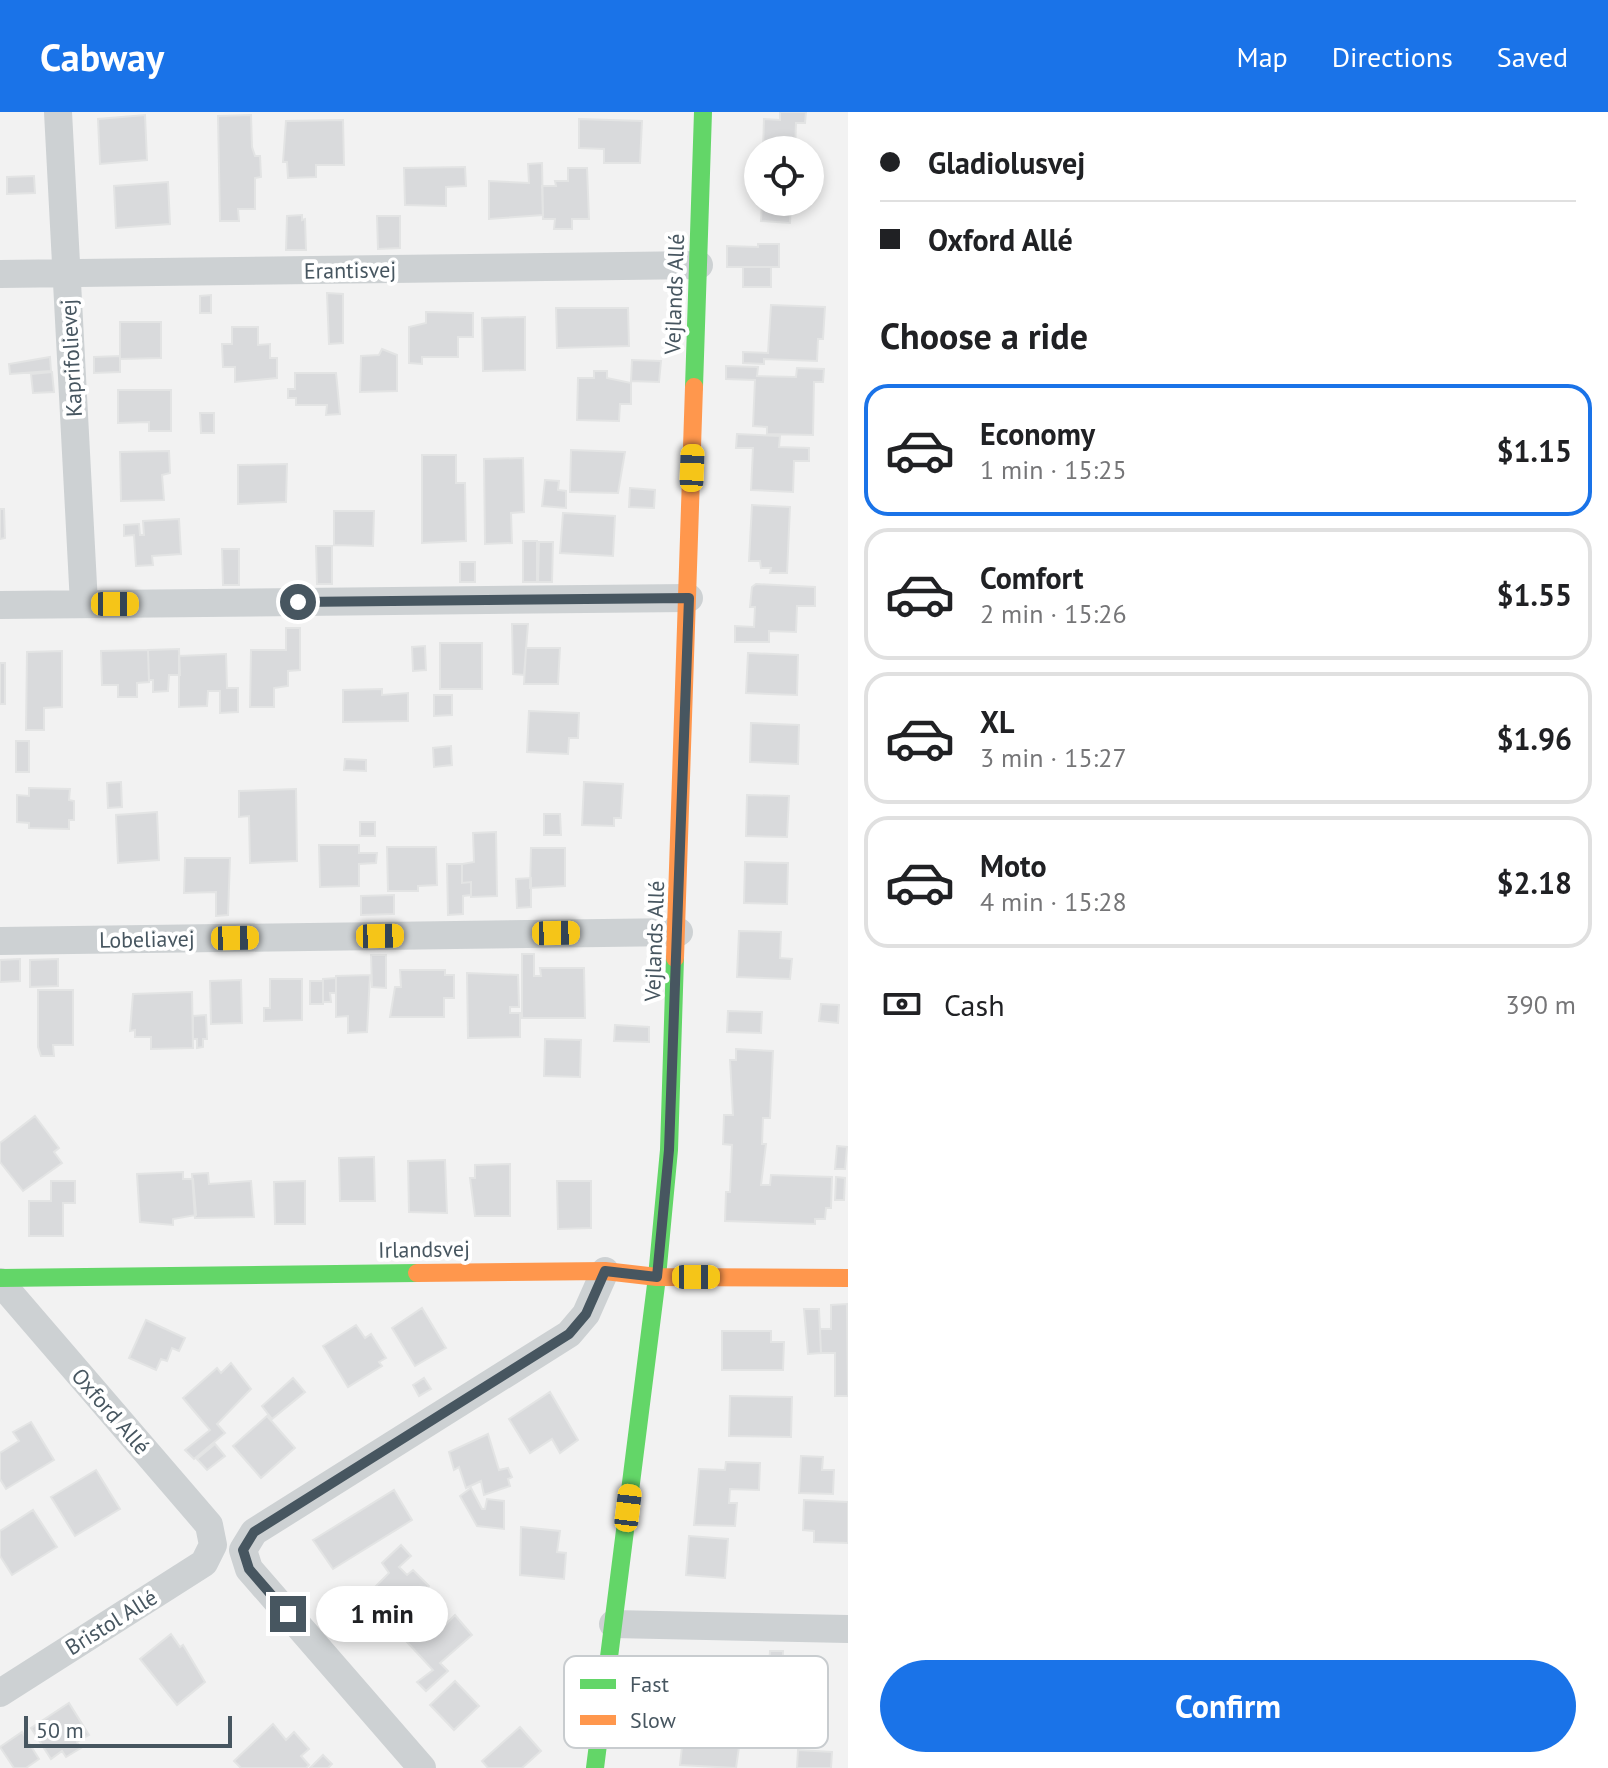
<!DOCTYPE html>
<html lang="en">
<head>
<meta charset="utf-8">
<style>
	body { margin:0; font-family:"PT Sans",sans-serif; background:#f6f6f6; color:#202124; height:100vh; display:flex; flex-direction:column; font-size:30px; white-space:nowrap }
	* { box-sizing:border-box; margin:0 }
	p { font-size:26px; color:#757577 }
	.icon { flex:none; width:44px; height:44px; fill:none; stroke:currentColor; stroke-width:2; stroke-linecap:round; stroke-linejoin:round }
	.map { position:relative; flex:1; overflow:hidden }
	.side { display:flex; flex-direction:column; background:#fff; width:760px }
	.side>* { flex:none }
	.hud { display:grid; align-content:center; height:176px; padding:0 32px; background:#fff }
	.tools { position:absolute; left:744px; top:24px; display:grid; gap:16px }
	.tools a { display:grid; place-items:center; width:80px; height:80px; border-radius:50%; background:#fff; box-shadow:0 4px 12px #0003; font-size:40px }
	.scale { position:absolute; left:24px; bottom:20px; width:208px; box-sizing:border-box; padding-left:8px; border:4px solid #475660; border-top:0; font-size:22px; line-height:28px; white-space:nowrap; color:#475660; -webkit-text-stroke:6px #fff; paint-order:stroke }
	.end { position:absolute; width:36px; height:36px; margin:-18px; border:10px solid #475660; background:#fff; box-shadow:0 0 0 4px #fff }
	.from { border-radius:50% }
	.bubble { position:absolute; height:56px; border-radius:28px; background:#fff; box-shadow:0 4px 12px #0003; font-size:26px; font-weight:600; line-height:56px; text-align:center }
	.car { position:absolute; width:24px; height:48px; margin:-24px -12px; border-radius:10px; box-shadow:0 0 6px 2px #0007; background:linear-gradient(#f5c518 24%,#345 0 40%,#f5c518 0 76%,#345 0 86%,#f5c518 0) }
	.hud b { display:flex; align-items:center; gap:28px; height:76px; font-size:30px }
	.hud b+b { border-top:2px solid #e0e0e0 }
	.hud i { width:20px; height:20px; background:#202124 }
	ul { padding:0; list-style:none }
	li { display:flex; align-items:center; gap:24px; height:132px; margin:0 16px 12px; padding:0 16px; border:4px solid #e0e0e0; border-radius:24px }
	li div { flex:1 }
	li b { display:block; font-size:30px }
	li em { font-style:normal; font-weight:600 }
	li.on { border-color:#1a73e8 }
	li>.icon { width:72px; height:72px; stroke-width:1.5 }
	h2 { padding:0 32px; font-size:36px; line-height:96px }
	.pay { display:flex; align-items:center; gap:20px; height:88px; padding:0 32px; font-size:30px }
	.pay p { margin-inline-start:auto }
	.primary-button { display:flex; gap:16px; margin-top:auto; padding:16px 32px }
	.primary-button a { flex:1; height:92px; border-radius:48px; background:#1a73e8; color:#fff; font-size:32px; font-weight:600; line-height:92px; text-align:center }
	header { display:flex; align-items:center; gap:48px; box-sizing:border-box; height:112px; padding:0 40px; background:#1a73e8; color:#fff }
	header strong { font-size:38px }
	nav { display:flex; gap:44px; margin-inline-start:auto; font-size:28px }
	main { display:flex; flex:1; min-height:0 }
	.map>svg:first-child { display:block }
	.building { fill:#d9dadc; stroke:#e3e4e4; stroke-width:2 }
	.lines { fill:none; stroke-linecap:round; stroke-linejoin:round }
	.street { stroke:#cdd1d3; stroke-width:28 }
	.fast { stroke:#63d668; stroke-width:18 }
	.slow { stroke:#ff974d; stroke-width:18 }
	.route { stroke:#475660; stroke-width:10 }
	.labels { text-anchor:middle; dominant-baseline:central; stroke-width:8; stroke-linejoin:round; paint-order:stroke }
	.street-label { font-size:22px; fill:#475660; stroke:#fff }
	.key { fill:#fff; stroke:#c8cccf; stroke-width:2 }
	.key-label { font-size:22px; fill:#475660 }
</style>
</head>
<body>
<header>
<strong>Cabway</strong>
<nav><a>Map</a><a>Directions</a><a>Saved</a></nav>
</header>
<main>
<div class="map">
<svg width="848" height="1656" viewBox="0 0 848 1656">
	<rect width="100%" height="100%" fill="#f2f2f2"/>
	<path class="building" d="M780 0H806L805 11H796L795 38H763L764 7 780 8Z
		M145 3 147 48 100 52 98 7Z
		M251 3 252 35 255 44H260L261 65 255 66V97H238L239 109H220L218 4Z
		M579 7 642 9 640 51H604V37L579 36Z
		M343 8 344 53H316V65L288 66 287 50H283L286 9Z
		M542 51 543 103 489 107V69L529 71 528 52Z
		M465 55 466 74 446 75V94L405 93 404 56Z
		M568 56H587L589 107H572V117H554L555 107H543L542 74H556L555 69H568Z
		M34 64 35 81 7 82V65Z
		M168 70 170 112 116 116 114 74Z
		M762 90H791L790 111 761 109Z
		M302 103V108L305 107 306 138H286L287 104Z
		M377 104H400V136L378 137Z
		M758 132H779V155H727V134L758 135Z
		M743 155H771V175H743Z
		M327 181 343 182V231L329 232Z
		M211 183V201H200V184Z
		M771 193 825 195 823 227H818L817 249 764 247V252L743 251V240L768 241Z
		M556 196H628L629 234 557 236Z
		M426 200 473 201V225H458V245H422V252L409 251V215L426 211Z
		M525 205V258L483 259 482 206Z
		M120 210H161V246L120 247Z
		M232 215H258V233L270 232V246H277V266L235 270V255H223L222 232H232Z
		M382 237 397 243V279L360 280 361 244 379 243Z
		M120 244V260L94 261V245Z
		M50 245 51 259 10 262 9 252Z
		M632 248 661 249 659 270 631 269Z
		M726 254 758 255 757 264 796 265 797 256 824 257 823 270H814L813 323 767 322V315L753 314 755 268 726 267Z
		M594 259H607V266L631 271V292H620L619 309 577 308 578 266H594Z
		M52 260 54 280 33 281 31 262Z
		M295 261H336L340 302 326 303 327 293H296V286H288V277H295Z
		M118 278H171V319H149V310L118 311Z
		M200 301H214V321H201Z
		M737 322 780 324 779 335 809 336V349H794L793 380 751 378 753 336H736Z
		M571 338 625 340 618 381 570 380Z
		M169 339 170 361 162 363 164 388 121 389 120 340Z
		M422 343H456V371H465L466 429 422 431Z
		M523 346 524 400 511 401 512 431 485 432 484 347Z
		M287 352 286 390 238 392V353Z
		M545 368 559 369 558 378 566 379V396L542 394Z
		M630 376 655 378 654 396 629 395Z
		M752 393 790 395 787 461H770L771 456H761L760 449H749Z
		M0 397H4L5 426 0 427Z
		M334 399H374L373 434 334 433Z
		M563 401 615 404 613 444 560 441Z
		M179 407 181 442 152 444 153 453 136 454 134 423 124 424V413L139 412 140 423H144L143 409Z
		M523 429H537V470H523Z
		M539 430H553L552 470H538Z
		M316 434H332V472H317Z
		M222 437H239V473H223Z
		M460 450H475V470H460Z
		M756 472 815 475V494H797L796 520 769 519V530H735V514L754 515 755 495H750L752 475Z
		M512 512H528L524 563 513 562Z
		M286 516H300V558L288 559V574L274 576V595H250L251 538H286Z
		M440 531H482V577H440Z
		M425 534 426 558 413 559 412 535Z
		M526 536H560L558 572H524Z
		M179 537 180 563H169L168 579 153 580V568H149L148 538Z
		M148 538 149 570 137 571V585H118V573H102L101 539Z
		M62 539V595L44 596V618H26L27 540Z
		M748 541 798 543 797 583 746 581Z
		M226 542 227 576H238V600L220 601V579H208L207 594 179 595V544Z
		M0 551H5V592H0Z
		M382 577V583L408 581V609L343 610V578Z
		M434 583H452V603L434 604Z
		M529 599 579 601 578 626H569L568 642 527 640Z
		M751 611 799 613 798 652 750 650Z
		M16 629H29V660H16Z
		M451 634 452 653 434 655 433 636Z
		M345 647 366 648V659L344 658Z
		M121 670 122 695 108 696 107 671Z
		M584 670 623 672 621 706H614V714L582 713Z
		M29 676 70 677 69 688 74 689V708H69V717L29 716V711L17 710V683L29 684Z
		M296 677 297 749 250 751 249 704 239 705V679Z
		M747 683 789 684 787 725 746 724Z
		M157 700 159 748 118 751 116 703Z
		M544 702H560L561 723H544Z
		M360 710H375V724H360Z
		M496 720 497 784 471 785V770L462 771V752L474 750 473 721Z
		M319 733H359V741H377L376 751 359 752V774L320 775Z
		M387 735H436L437 773 418 774V779H388Z
		M531 736H565V774L530 776Z
		M185 746H230L228 803 216 804V780L184 781Z
		M745 750 788 751 787 792 744 791Z
		M447 752H462V771L471 770V783L463 784V802L448 803Z
		M531 766V795L517 796 516 767Z
		M394 783V802L361 803V784Z
		M739 819 781 820 780 846 792 847 790 867 737 865Z
		M522 842H534V864H541L540 856H584L585 906H522Z
		M371 843H386V876L372 875Z
		M20 847V869L0 870V848Z
		M58 847V874L30 875V848Z
		M400 858H445V863H454V886H444V905H390L395 875H401Z
		M467 861 518 863 519 895H510V901H520V925L468 926Z
		M370 863 367 920 348 921V904L336 905V864Z
		M336 866V881H330L331 890H323V867Z
		M270 867H302V908L264 909V896H270Z
		M241 868 242 911 211 912 210 869Z
		M310 869H323V892H310Z
		M38 878H73V933H53L54 944H41L38 935Z
		M192 880 193 936 151 937V925H135V918L130 919 133 882Z
		M821 892 839 893 838 911 819 909Z
		M728 899 762 900 761 921 727 920Z
		M206 903 207 927H203V935L197 936V927H193V904Z
		M615 913 649 915V930L614 929Z
		M545 927 581 928 580 965 544 964Z
		M736 937 773 939 770 1006H763L762 1032H766L761 1073H770L771 1063 832 1065 831 1096H826L825 1107H815V1112L725 1109 726 1080H730L732 1033 723 1032 724 1003H733L730 948H736Z
		M35 1004 59 1036 54 1040 62 1051 23 1079 0 1050V1031Z
		M837 1034 847 1035 845 1057H835Z
		M374 1045 375 1089H340L339 1046Z
		M445 1048 447 1101 409 1100 408 1049Z
		M510 1052V1104H475L470 1066H475V1053Z
		M183 1060V1067H193L196 1103 173 1107V1113L140 1110 137 1062Z
		M208 1061 209 1072 251 1069 254 1105 195 1106 192 1062Z
		M836 1065 845 1066 844 1088H835Z
		M51 1069H75V1091H63V1124H29V1089H51Z
		M305 1069V1112H275L274 1070Z
		M557 1069H591V1116L558 1117Z
		M847 1192 848 1284H835V1241H821L820 1217H831V1193Z
		M422 1196 446 1236 415 1254 392 1216Z
		M804 1197H819L821 1241 808 1242Z
		M146 1208 185 1226 179 1239 172 1236 167 1249 161 1247 156 1258 129 1246Z
		M356 1213 365 1226 371 1222 386 1246 379 1250 382 1254 348 1275 323 1234Z
		M722 1219H771V1230H784L783 1258H722Z
		M231 1251 251 1277 217 1312 225 1321 194 1347 185 1338 210 1318 183 1286 217 1256 221 1261Z
		M293 1266 305 1280 272 1307 262 1294Z
		M424 1266 431 1277 419 1284 413 1273Z
		M550 1280 578 1328 560 1341 552 1327 530 1341 509 1307Z
		M730 1284 792 1285 791 1325 729 1324Z
		M267 1304 295 1336 261 1366 233 1334Z
		M31 1310 54 1348 6 1377 0 1367V1341L19 1329 13 1320Z
		M488 1322 499 1358 508 1356 512 1365 508 1367 510 1374 484 1383 481 1369 466 1376 459 1355 454 1358 449 1340Z
		M215 1332 225 1344 207 1358 197 1347Z
		M801 1344 823 1345 822 1358H834L833 1382 799 1381Z
		M726 1350 760 1351 759 1378 730 1377 729 1391H737L735 1414 694 1413 699 1357 725 1358Z
		M96 1358 120 1397 75 1424 51 1385Z
		M471 1376 482 1397H485L487 1387 504 1389V1417L477 1414 460 1384Z
		M394 1378 412 1408 333 1457 313 1428Z
		M804 1388 848 1390V1431L814 1430V1419L803 1418Z
		M33 1398 57 1435 12 1463 0 1444V1419Z
		M521 1415 560 1419 557 1440 566 1441 564 1467 520 1463Z
		M689 1424 728 1427 725 1466 686 1463Z
		M401 1433 411 1444 399 1455 407 1463 413 1458 429 1474 390 1508 366 1484 389 1461 382 1451Z
		M437 1502 446 1512 455 1503 472 1523 440 1551 448 1559 426 1579 417 1570 433 1558 407 1530Z
		M171 1522 180 1535 183 1533 205 1570 177 1593 140 1547Z
		M770 1539H783L782 1572H768Z
		M455 1569 479 1594 454 1618 430 1593Z
		M69 1591 89 1623 77 1630 81 1636 66 1645 62 1639 51 1647 31 1616Z
		M273 1612 286 1628 294 1620 309 1637 301 1644 309 1653 306 1656H241L234 1649Z
		M520 1615 541 1639 522 1656H488L482 1649Z
		M684 1616 741 1621 736 1656 680 1653Z
		M22 1620 39 1647 26 1656H14L0 1635Z
		M798 1638 832 1640 831 1656H797Z
		M323 1643 332 1652 328 1656H310Z"/>
	<g class="lines">
		<path class="street" d="M58 0 84 492
			M0 162 699 153
			M0 493 689 486
			M0 829 679 820
			M0 1170 209 1413 213 1433 204 1451 0 1581
			M613 1512 848 1517
			M422 1656 249 1457 243 1438 254 1420 569 1222 586 1202 605 1159"/>
		<path class="fast" d="M694 275 703 0
			M0 1166 417 1161
			M595 1656 657 1165 669 1038 675 846"/>
		<path class="slow" d="M675 846 694 275
			M417 1161 605 1159 657 1165 848 1166"/>
	</g>
	<g class="lines">
		<path class="route" d="M288 1502 249 1457 243 1438 254 1420 569 1222 586 1202 605 1159 657 1165 669 1038 689 486 298 490"/>
	</g>
	<g class="labels">
		<g class="street-label">
			<text transform="translate(350 158) rotate(-1)">Erantisvej</text>
			<text transform="translate(674 182) rotate(-88)">Vejlands Allé</text>
			<text transform="translate(71 246) rotate(-93)">Kaprifolievej</text>
			<text transform="translate(147 827) rotate(-1)">Lobeliavej</text>
			<text transform="translate(654 829) rotate(-88)">Vejlands Allé</text>
			<text transform="translate(424 1137) rotate(-1)">Irlandsvej</text>
			<text transform="translate(111 1299) rotate(49)">Oxford Allé</text>
			<text transform="translate(111 1510) rotate(-32)">Bristol Allé</text>
		</g>
	</g>
	<rect x="564" y="1544" width="264" height="92" rx="12" class="key"/>
	<rect x="580" y="1567" width="36" height="10" fill="#63d668"/>
	<rect x="580" y="1603" width="36" height="10" fill="#ff974d"/>
	<g class="key-label">
		<text x="630" y="1580">Fast</text>
		<text x="630" y="1616">Slow</text>
	</g>
</svg>
<div class="tools">
<a><svg class="icon" aria-label="locate" viewBox="0 0 24 24"><circle cx="12" cy="12" r="6"/><path d="M12 2v4M12 18v4M2 12h4M18 12h4"/></svg></a>
</div>
<div class="scale">50 m</div>
<i class="end from" style="left:298px;top:490px"></i>
<i class="end" style="left:288px;top:1502px"></i>
<div class="bubble" style="left:316px;top:1474px;width:132px">1 min</div>
<i class="car" style="left:692px;top:356px;rotate:2deg"></i>
<i class="car" style="left:115px;top:492px;rotate:90deg"></i>
<i class="car" style="left:556px;top:821px;rotate:89deg"></i>
<i class="car" style="left:380px;top:824px;rotate:89deg"></i>
<i class="car" style="left:235px;top:826px;rotate:89deg"></i>
<i class="car" style="left:696px;top:1165px;rotate:90deg"></i>
<i class="car" style="left:628px;top:1396px;rotate:7deg"></i>
</div>
<section class="side">
<div class="hud">
<b><i class="from"></i>Gladiolusvej</b>
<b><i></i>Oxford Allé</b>
</div>
<h2>Choose a ride</h2>
<ul>
<li class="on"><svg class="icon" aria-label="car" viewBox="0 0 24 24"><path d="M5 17H2v-5l4-1 3-4h7l3 4 3 1v5h-3M9 17h6M6 11h13"/><circle cx="7" cy="17" r="2"/><circle cx="17" cy="17" r="2"/></svg><div><b>Economy</b><p>1 min · 15:25</p></div><em>$1.15</em></li>
<li><svg class="icon" aria-label="car" viewBox="0 0 24 24"><path d="M5 17H2v-5l4-1 3-4h7l3 4 3 1v5h-3M9 17h6M6 11h13"/><circle cx="7" cy="17" r="2"/><circle cx="17" cy="17" r="2"/></svg><div><b>Comfort</b><p>2 min · 15:26</p></div><em>$1.55</em></li>
<li><svg class="icon" aria-label="car" viewBox="0 0 24 24"><path d="M5 17H2v-5l4-1 3-4h7l3 4 3 1v5h-3M9 17h6M6 11h13"/><circle cx="7" cy="17" r="2"/><circle cx="17" cy="17" r="2"/></svg><div><b>XL</b><p>3 min · 15:27</p></div><em>$1.96</em></li>
<li><svg class="icon" aria-label="car" viewBox="0 0 24 24"><path d="M5 17H2v-5l4-1 3-4h7l3 4 3 1v5h-3M9 17h6M6 11h13"/><circle cx="7" cy="17" r="2"/><circle cx="17" cy="17" r="2"/></svg><div><b>Moto</b><p>4 min · 15:28</p></div><em>$2.18</em></li>
</ul>
<div class="pay"><svg class="icon" aria-label="cash" viewBox="0 0 24 24"><path d="M3 7h18v10H3z"/><circle cx="12" cy="12" r="2"/></svg>Cash<p>390 m</p></div>
<div class="primary-button"><a>Confirm</a></div>
</section>
</main>
</body>
</html>
